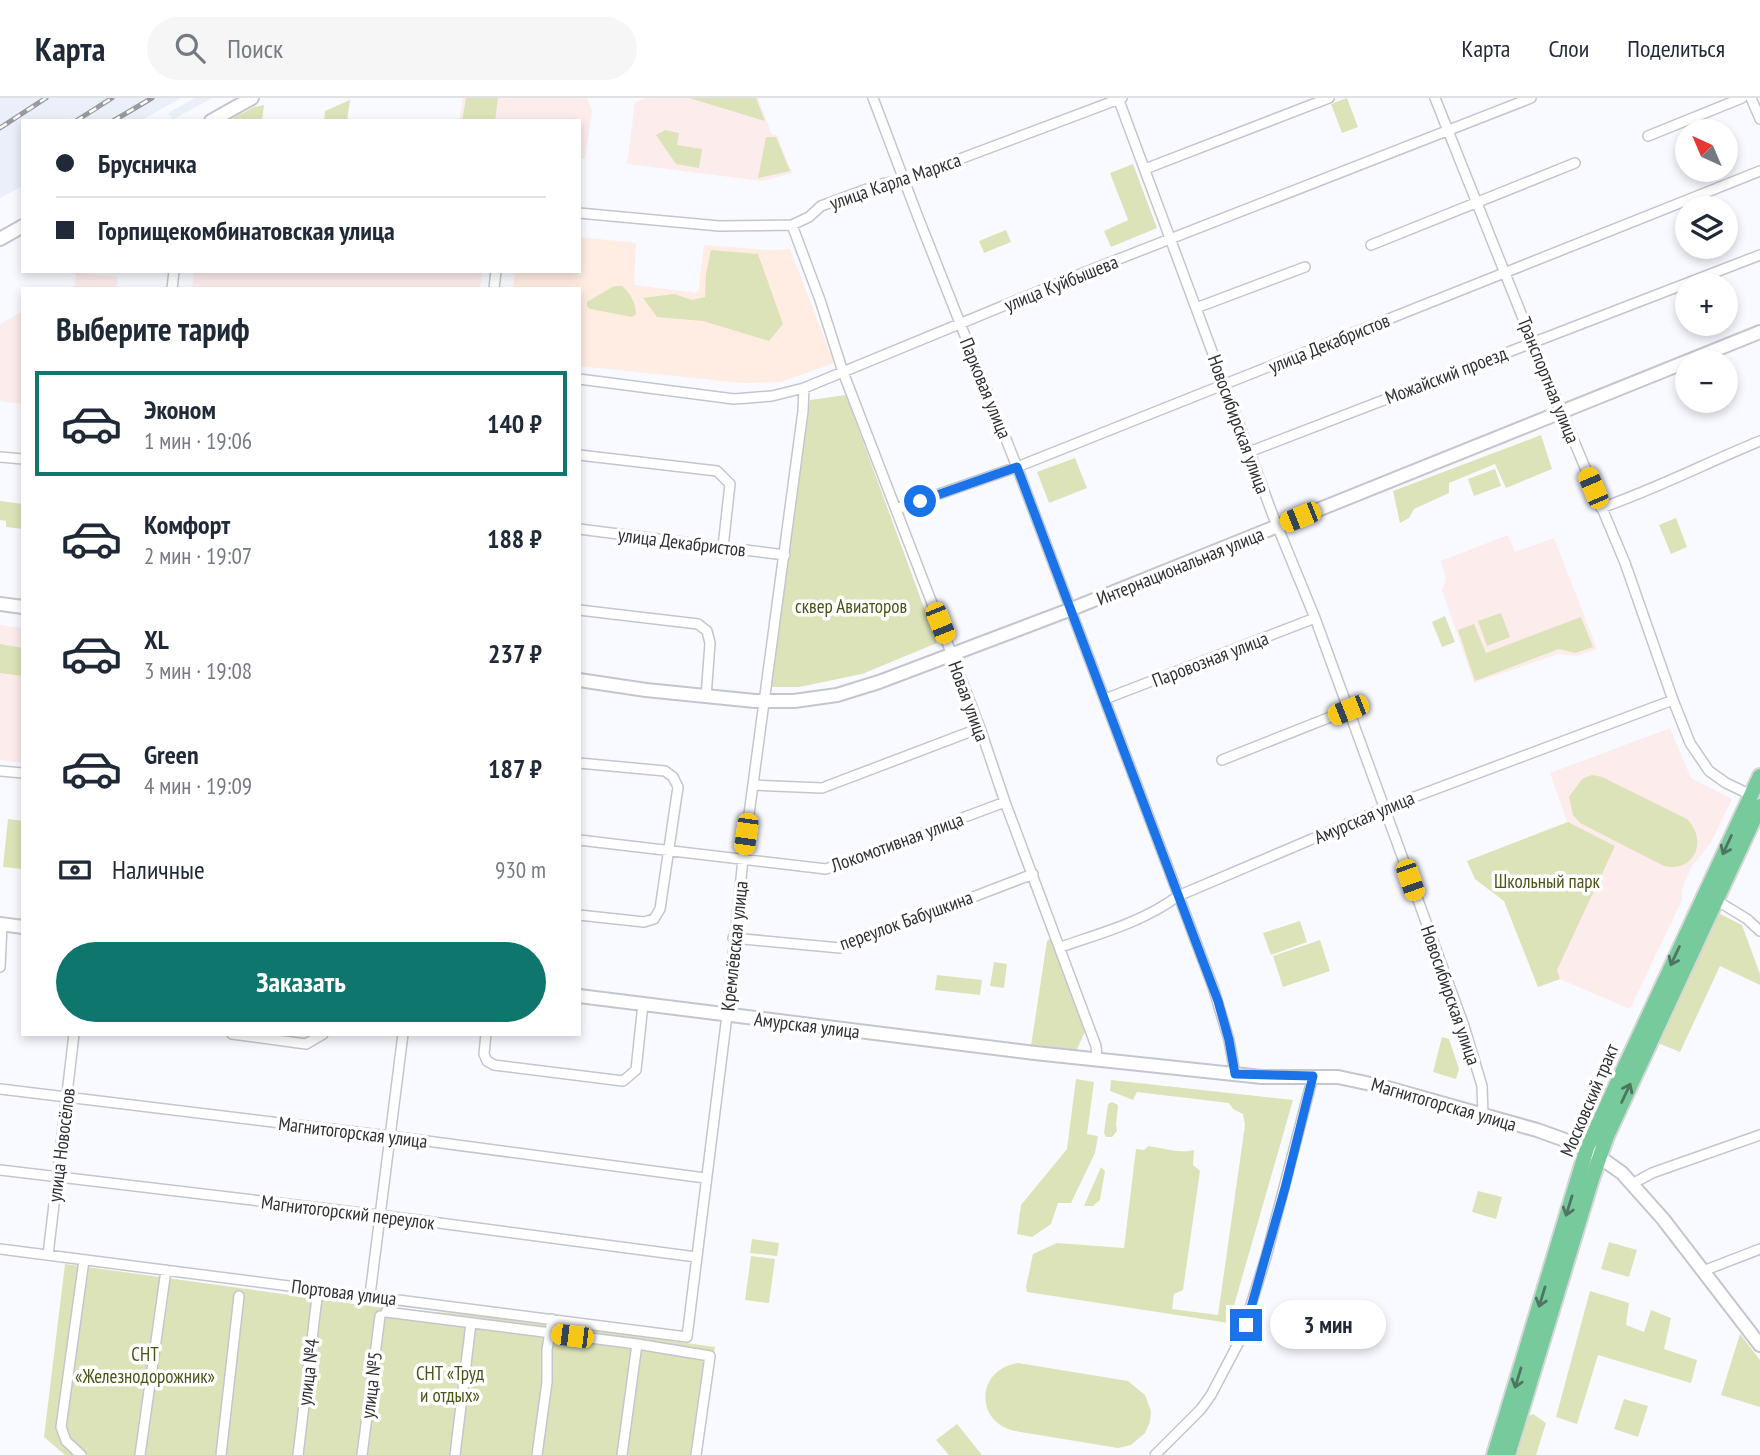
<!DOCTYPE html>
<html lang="ru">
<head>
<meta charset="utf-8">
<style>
	body { margin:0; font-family:"PT Sans Narrow",sans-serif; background:#f6f6f7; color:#1f2937; height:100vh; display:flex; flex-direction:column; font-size:26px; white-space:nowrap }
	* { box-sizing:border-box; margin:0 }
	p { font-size:23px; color:#747a83 }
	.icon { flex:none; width:38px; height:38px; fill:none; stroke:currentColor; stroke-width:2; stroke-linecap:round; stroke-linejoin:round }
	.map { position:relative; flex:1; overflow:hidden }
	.details { position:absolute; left:21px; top:189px; width:560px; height:749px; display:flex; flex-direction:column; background:#fff; border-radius:0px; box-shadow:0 4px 10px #0003 }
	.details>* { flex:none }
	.guide { position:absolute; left:21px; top:21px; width:560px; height:154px; border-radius:0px; box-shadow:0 4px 10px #0003; display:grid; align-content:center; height:154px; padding:0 35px; background:#fff }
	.needle { width:46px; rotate:316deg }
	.fabs { position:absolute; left:1675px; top:21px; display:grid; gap:14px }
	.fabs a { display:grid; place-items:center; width:63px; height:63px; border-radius:50%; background:#fff; box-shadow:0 4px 10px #0003; font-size:35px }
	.end { position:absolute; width:32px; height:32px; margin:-16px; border:9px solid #1a73e8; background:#fff; box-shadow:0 0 0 4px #fff }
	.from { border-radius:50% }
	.bubble { position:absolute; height:49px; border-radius:24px; background:#fff; box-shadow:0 4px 10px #0003; font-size:23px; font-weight:700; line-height:49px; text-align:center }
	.car { position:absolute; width:21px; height:42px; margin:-21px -10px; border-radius:9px; box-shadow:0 0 5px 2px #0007; background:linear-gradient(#f5c518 24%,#345 0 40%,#f5c518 0 76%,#345 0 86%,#f5c518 0) }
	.guide b { display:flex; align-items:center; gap:24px; height:66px; font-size:26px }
	.guide b+b { border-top:2px solid #e0e1e3 }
	.guide i { width:18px; height:18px; background:#1f2937 }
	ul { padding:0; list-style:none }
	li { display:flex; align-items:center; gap:21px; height:105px; margin:0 14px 10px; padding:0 21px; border:4px solid transparent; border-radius:0px }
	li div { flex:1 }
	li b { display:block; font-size:26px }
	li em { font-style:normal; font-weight:700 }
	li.on { border-color:#0f766e }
	li>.icon { width:63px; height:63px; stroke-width:1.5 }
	h2 { padding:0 35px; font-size:32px; line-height:84px }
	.pay { display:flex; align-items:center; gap:18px; height:77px; padding:0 35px; font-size:26px }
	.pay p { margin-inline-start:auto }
	.action { display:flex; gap:14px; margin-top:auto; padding:14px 35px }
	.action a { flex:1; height:80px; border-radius:42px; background:#0f766e; color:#fff; font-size:28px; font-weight:700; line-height:80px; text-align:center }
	header { display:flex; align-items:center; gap:42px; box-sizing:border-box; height:98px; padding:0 35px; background:#fff; border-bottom:2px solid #e0e1e3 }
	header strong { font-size:33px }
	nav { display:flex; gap:38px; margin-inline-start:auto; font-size:24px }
	.search { width:490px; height:63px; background:#f6f6f7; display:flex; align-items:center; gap:18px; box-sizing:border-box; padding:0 24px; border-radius:38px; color:#747a83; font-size:26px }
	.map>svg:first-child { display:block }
	.commercial { fill:#ffece3 }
	.built { fill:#eaeffa }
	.education { fill:#fcecec }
	.green { fill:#dde3b8 }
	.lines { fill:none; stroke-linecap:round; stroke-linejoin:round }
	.street-casing { stroke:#c3c6ce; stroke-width:12 }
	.secondary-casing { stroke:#c3c6ce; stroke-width:16 }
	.primary-casing { stroke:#d5d6d6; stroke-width:18 }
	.street { stroke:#fff; stroke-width:9 }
	.secondary { stroke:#fff; stroke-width:12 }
	.primary { stroke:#76ca9b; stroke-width:14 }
	.rail-casing { stroke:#999a9e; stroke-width:5 }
	.rail { stroke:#fff; stroke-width:2.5; stroke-dasharray:8; stroke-linecap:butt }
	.oneway { stroke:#4f7562 }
	.route { stroke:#1a73e8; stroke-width:9 }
	.labels { text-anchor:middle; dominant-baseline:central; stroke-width:7; stroke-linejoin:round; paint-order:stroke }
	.street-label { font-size:19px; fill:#2f3033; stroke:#fff }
	.park-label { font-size:19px; fill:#4d5217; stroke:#fff }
</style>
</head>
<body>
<header>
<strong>Карта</strong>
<div class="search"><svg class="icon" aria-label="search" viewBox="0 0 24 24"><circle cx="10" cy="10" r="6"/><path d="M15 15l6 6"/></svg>Поиск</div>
<nav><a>Карта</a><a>Слои</a><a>Поделиться</a></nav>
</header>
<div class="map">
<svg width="1760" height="1357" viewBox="0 0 1760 1357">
	<rect width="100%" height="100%" fill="#f8faff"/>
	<path class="commercial" d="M579 139 636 145 634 187 698 195 704 147 771 152 790 151 834 265 781 284 742 285 579 268V191H513L515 173H579Z"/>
	<path class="built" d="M0 0H181L140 23H23V88L0 100Z
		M195 0H212L172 22 168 15Z"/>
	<path class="education" d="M463 0H587L592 13 585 61 579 60V23H459Z
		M647 0H758L772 37H777L792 75 762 83 627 66 635 4Z
		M194 173H482L480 191H192Z
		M76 174 118 179 116 191H74Z
		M23 213V306L0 303V226Z
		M1508 437 1515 454 1554 440 1597 551 1577 558 1558 556 1474 585 1442 492 1446 481 1441 463Z
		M0 527 23 530V665L0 662Z
		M1670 630 1691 680 1732 701 1710 746 1692 768 1682 791V802L1630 911 1560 881 1538 889 1504 803 1475 781 1467 763 1567 724 1550 675Z"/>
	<path class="green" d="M466 0H498L495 23H462Z
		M689 0H756L765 23Z
		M1347 0 1358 29 1342 35 1331 6Z
		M350 2 347 23H324L325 13Z
		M264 7 262 23H228L254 9Z
		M665 32 679 35 677 47 702 51 699 70 676 66 656 37Z
		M766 39H776L790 73 758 80Z
		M1133 66 1157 130 1111 149 1104 133 1128 122 1110 75Z
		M1006 132 1011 144 984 155 979 143Z
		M711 152 758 156 783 226 769 243 703 223 657 219 643 200 674 196 692 202 705 199 706 176Z
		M614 188H622C630 195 636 205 636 216L632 219 590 211 587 208V204Z
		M846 297 937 545 862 576 799 589H771L810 302Z
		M1541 337 1552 371 1506 390 1495 366 1449 385V395L1414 411 1409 420 1400 425 1393 393Z
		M1075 360 1087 390 1049 405 1037 374Z
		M1495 371 1501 388 1474 398 1468 381Z
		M0 403 23 406V431L6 429V423L0 422Z
		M1676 420 1687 449 1671 456 1659 427Z
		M1501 515 1510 539 1487 548 1478 523Z
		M1445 518 1455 544 1442 549 1432 524Z
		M1581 519 1593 549 1575 555 1559 551 1475 583 1458 532 1474 526 1486 555Z
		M0 546 23 550V578L0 575Z
		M1592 677 1602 679 1687 721C1708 742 1695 775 1664 768L1580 725 1573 717 1569 699 1582 681Z
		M8 721 23 723V771L3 769Z
		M1568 724 1615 748 1557 872 1560 881 1538 889 1504 803 1475 781 1467 763Z
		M1718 815 1742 827 1760 876V887L1720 868 1680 954 1653 943Z
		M1300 823 1307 844 1271 857 1263 835Z
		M1053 838 1085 934 1076 953 1031 948 1047 843Z
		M1320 842 1330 873 1283 889 1273 858Z
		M994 864 1007 866 1004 890 990 888Z
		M937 877 982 882 980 897 935 892Z
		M1442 939 1449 941 1459 971 1456 981 1433 974Z
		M1076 981 1094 984 1087 1036 1098 1038 1095 1055 1071 1105H1058L1051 1126 1032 1139 1017 1136 1021 1107 1067 1051Z
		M1111 982 1293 1002 1229 1225 1027 1194 1026 1189 1033 1156 1057 1145 1124 1150 1136 1051 1144 1052 1148 1048C1163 1050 1181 1056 1194 1052L1193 1067 1200 1073 1183 1192 1174 1196 1172 1211 1218 1217 1245 1027 1243 1016 1233 1011 1229 1005 1137 994 1133 1002 1110 993Z
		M1112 1004 1118 1007 1116 1027 1117 1033 1112 1039H1106L1104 1035 1108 1006Z
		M1101 1069 1105 1073 1100 1102 1093 1108H1084Z
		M1478 1093 1502 1099 1496 1121 1472 1114Z
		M752 1141 779 1145 777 1158 750 1155Z
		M1609 1144 1637 1152 1629 1179 1601 1171Z
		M751 1158 775 1161 769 1205 745 1202Z
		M65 1166 385 1210 503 1219 715 1249 701 1357H65L44 1339Z
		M1590 1193 1629 1205 1626 1227 1644 1234 1651 1212 1671 1220 1664 1251 1697 1262 1691 1285 1598 1257 1577 1326 1556 1319Z
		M1740 1236 1760 1262V1309L1721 1297Z
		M1018 1265 1128 1283 1145 1297 1151 1313 1150 1324 1145 1335 1131 1347 1118 1350 1015 1333C974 1324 976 1271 1018 1265Z
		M1624 1301 1648 1308 1638 1339 1614 1331Z
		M1533 1316 1546 1325 1536 1357H1516L1527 1319Z
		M957 1326 982 1357H949L936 1342Z"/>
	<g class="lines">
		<defs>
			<path id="street" d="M873 0 918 119 1017 369 1213 889 1229 942 1235 976
				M1118 0 1272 415 1315 520 1464 928 1482 988 1483 1017
				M1435 0 1532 243 1625 465 1673 602 1690 645 1709 673 1726 685 1751 697
				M1751 0 1760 21
				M1648 38 1742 0
				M1145 71 1329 0
				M579 115 719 128 792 127 809 119 821 108 881 86 904 82 1122 0
				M792 127 820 202 843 274 980 630 1005 704 1096 948 1097 962
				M1371 147 1575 65
				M172 191 174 173
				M494 191 496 173
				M1196 210 1305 169
				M579 281 734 301 772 298 804 290 1083 175 1531 0
				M1249 354 1760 157
				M579 357 717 373 730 386 723 449
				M0 359 23 361
				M1601 410C1656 391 1706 365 1760 343
				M896 411 1017 369 1760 73
				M579 431 785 457
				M579 512 698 526 707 533 710 545 706 599
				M1105 601 1315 520
				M1222 662 1348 612
				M579 665 665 673 673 679 678 689 660 811 654 821 644 824 579 817
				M0 673 23 675
				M753 687 822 690 980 630
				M579 742 826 771 1005 704
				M1716 802 1747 821 1760 833
				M733 840 840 850 1033 776
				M1061 849C1101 835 1143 824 1178 798L1385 710 1673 602
				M0 869 2 827
				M232 936 306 946 323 936
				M486 936 484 956 487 963 494 967 623 983 636 972 643 906
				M0 991 389 1038 705 1080
				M0 1072 379 1117 696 1159
				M1632 1086 1652 1075 1760 1037
				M0 1151 687 1239 727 917 743 761 803 313 804 290
				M48 1157 74 936
				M1703 1173 1760 1151
				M370 1197 403 936
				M386 1214 637 1246 710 1258 696 1357
				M81 1357 66 1343 61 1329 84 1162
				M140 1357 166 1172
				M221 1357 239 1198
				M298 1357 318 1191
				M362 1357 380 1218
				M455 1357 471 1225
				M537 1357 547 1284V1252L552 1221
				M622 1357 637 1246
				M1155 1357 1201 1311 1211 1297 1240 1242 1266 1159 1313 978"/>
			<path id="secondary" d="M211 23 252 0
				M0 141 23 128
				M0 506 23 509
				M579 582 646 592 755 603H794L837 597 879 584 1069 512 1760 234
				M0 826 23 829
				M579 898 1035 955 1262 979H1338L1380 988 1537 1032 1587 1050 1622 1075 1663 1121 1760 1247"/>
			<path id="primary" d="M1494 1357 1587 1050 1760 678
				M1508 1357 1592 1081 1607 1038 1760 708"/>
		</defs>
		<use href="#street" class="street-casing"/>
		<use href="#secondary" class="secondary-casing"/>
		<use href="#primary" class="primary-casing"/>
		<use href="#street" class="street"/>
		<use href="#secondary" class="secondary"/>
		<use href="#primary" class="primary"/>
		<defs>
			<path id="rail" d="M76 23 112 0
				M113 23 152 0
				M0 30 46 0"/>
		</defs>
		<use href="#rail" class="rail-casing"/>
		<use href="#rail" class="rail"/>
	</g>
	<defs><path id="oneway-shaft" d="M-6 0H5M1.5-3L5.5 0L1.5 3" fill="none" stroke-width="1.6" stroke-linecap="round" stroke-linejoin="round" transform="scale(1.75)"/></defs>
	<g class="oneway">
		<use href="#oneway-shaft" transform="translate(1727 747) rotate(115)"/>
		<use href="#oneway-shaft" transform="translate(1675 858) rotate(115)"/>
		<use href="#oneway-shaft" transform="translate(1626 995) rotate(-65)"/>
		<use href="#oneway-shaft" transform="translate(1569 1108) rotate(107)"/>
		<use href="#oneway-shaft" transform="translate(1542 1199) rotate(107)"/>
		<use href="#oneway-shaft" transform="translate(1518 1280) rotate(107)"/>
	</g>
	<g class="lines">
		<path class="route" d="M920 403 1017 369 1218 903 1229 942 1235 976 1313 978 1285 1090 1246 1227"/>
	</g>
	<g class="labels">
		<g class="street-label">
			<text transform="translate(895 83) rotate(-19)">улица Карла Маркса</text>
			<text transform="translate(1061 185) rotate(-22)">улица Куйбышева</text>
			<text transform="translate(1329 245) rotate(-22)">улица Декабристов</text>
			<text transform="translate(1446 277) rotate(-21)">Можайский проезд</text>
			<text transform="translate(1549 282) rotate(68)">Транспортная улица</text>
			<text transform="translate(986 290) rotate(68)">Парковая улица</text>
			<text transform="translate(1239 326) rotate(70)">Новосибирская улица</text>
			<text transform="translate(682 444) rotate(7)">улица Декабристов</text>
			<text transform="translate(1180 468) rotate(-22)">Интернациональная улица</text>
			<text transform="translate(1210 561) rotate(-21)">Паровозная улица</text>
			<text transform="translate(969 603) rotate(70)">Новая улица</text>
			<text transform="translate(1364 719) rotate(-23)">Амурская улица</text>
			<text transform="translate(897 744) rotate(-20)">Локомотивная улица</text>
			<text transform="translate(906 822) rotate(-20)">переулок Бабушкина</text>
			<text transform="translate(734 848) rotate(-84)">Кремлёвская улица</text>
			<text transform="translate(1451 897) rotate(71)">Новосибирская улица</text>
			<text transform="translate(807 927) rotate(7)">Амурская улица</text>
			<text transform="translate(1589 1002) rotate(-67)">Московский тракт</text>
			<text transform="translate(1444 1006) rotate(16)">Магнитогорская улица</text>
			<text transform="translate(353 1034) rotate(7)">Магнитогорская улица</text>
			<text transform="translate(61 1047) rotate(-83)">улица Новосёлов</text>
			<text transform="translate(348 1114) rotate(7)">Магнитогорский переулок</text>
			<text transform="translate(344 1194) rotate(7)">Портовая улица</text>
			<text transform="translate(308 1274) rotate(-83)">улица №4</text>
			<text transform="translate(371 1287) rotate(-83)">улица №5</text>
		</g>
		<g class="park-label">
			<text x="851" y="508">сквер Авиаторов</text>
			<text x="1547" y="783">Школьный парк</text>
			<text x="145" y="1256">СНТ<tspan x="145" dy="22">«Железнодорожник»</tspan></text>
			<text x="450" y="1275">СНТ «Труд<tspan x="450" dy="22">и отдых»</tspan></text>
		</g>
	</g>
</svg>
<div class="fabs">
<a><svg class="needle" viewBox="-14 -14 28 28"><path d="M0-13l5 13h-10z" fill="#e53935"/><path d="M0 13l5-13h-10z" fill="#747a83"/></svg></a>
<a><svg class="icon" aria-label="layers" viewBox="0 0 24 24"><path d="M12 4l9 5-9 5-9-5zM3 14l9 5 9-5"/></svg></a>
<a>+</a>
<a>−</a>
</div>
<i class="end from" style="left:920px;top:403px"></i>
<i class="end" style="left:1246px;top:1227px"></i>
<div class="bubble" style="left:1270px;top:1202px;width:116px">3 мин</div>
<i class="car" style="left:1593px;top:390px;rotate:337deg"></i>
<i class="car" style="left:1300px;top:419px;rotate:248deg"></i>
<i class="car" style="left:940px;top:525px;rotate:158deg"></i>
<i class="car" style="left:1348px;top:612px;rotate:248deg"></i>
<i class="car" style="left:746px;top:736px;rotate:188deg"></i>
<i class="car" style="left:1410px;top:782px;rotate:161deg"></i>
<i class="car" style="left:572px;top:1238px;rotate:277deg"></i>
<div class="guide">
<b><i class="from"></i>Брусничка</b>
<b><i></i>Горпищекомбинатовская улица</b>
</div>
<section class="details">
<h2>Выберите тариф</h2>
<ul>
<li class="on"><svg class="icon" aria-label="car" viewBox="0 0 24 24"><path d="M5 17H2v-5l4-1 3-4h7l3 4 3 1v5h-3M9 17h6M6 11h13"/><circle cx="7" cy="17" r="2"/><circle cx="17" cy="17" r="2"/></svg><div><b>Эконом</b><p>1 мин · 19:06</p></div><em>140 ₽</em></li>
<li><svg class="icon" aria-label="car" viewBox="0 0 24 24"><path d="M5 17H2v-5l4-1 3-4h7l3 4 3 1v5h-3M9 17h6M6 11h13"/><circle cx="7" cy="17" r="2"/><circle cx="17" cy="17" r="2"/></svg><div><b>Комфорт</b><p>2 мин · 19:07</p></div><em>188 ₽</em></li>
<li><svg class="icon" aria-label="car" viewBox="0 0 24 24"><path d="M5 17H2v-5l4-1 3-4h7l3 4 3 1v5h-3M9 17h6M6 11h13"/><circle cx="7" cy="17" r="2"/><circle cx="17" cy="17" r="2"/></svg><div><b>XL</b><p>3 мин · 19:08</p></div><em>237 ₽</em></li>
<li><svg class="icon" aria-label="car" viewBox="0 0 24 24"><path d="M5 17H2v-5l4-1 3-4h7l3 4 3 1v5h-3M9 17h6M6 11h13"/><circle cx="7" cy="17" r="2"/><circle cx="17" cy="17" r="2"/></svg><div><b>Green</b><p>4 мин · 19:09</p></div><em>187 ₽</em></li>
</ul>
<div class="pay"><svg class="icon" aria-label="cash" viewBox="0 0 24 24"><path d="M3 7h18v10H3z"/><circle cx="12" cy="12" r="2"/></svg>Наличные<p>930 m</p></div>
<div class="action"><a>Заказать</a></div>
</section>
</div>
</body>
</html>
